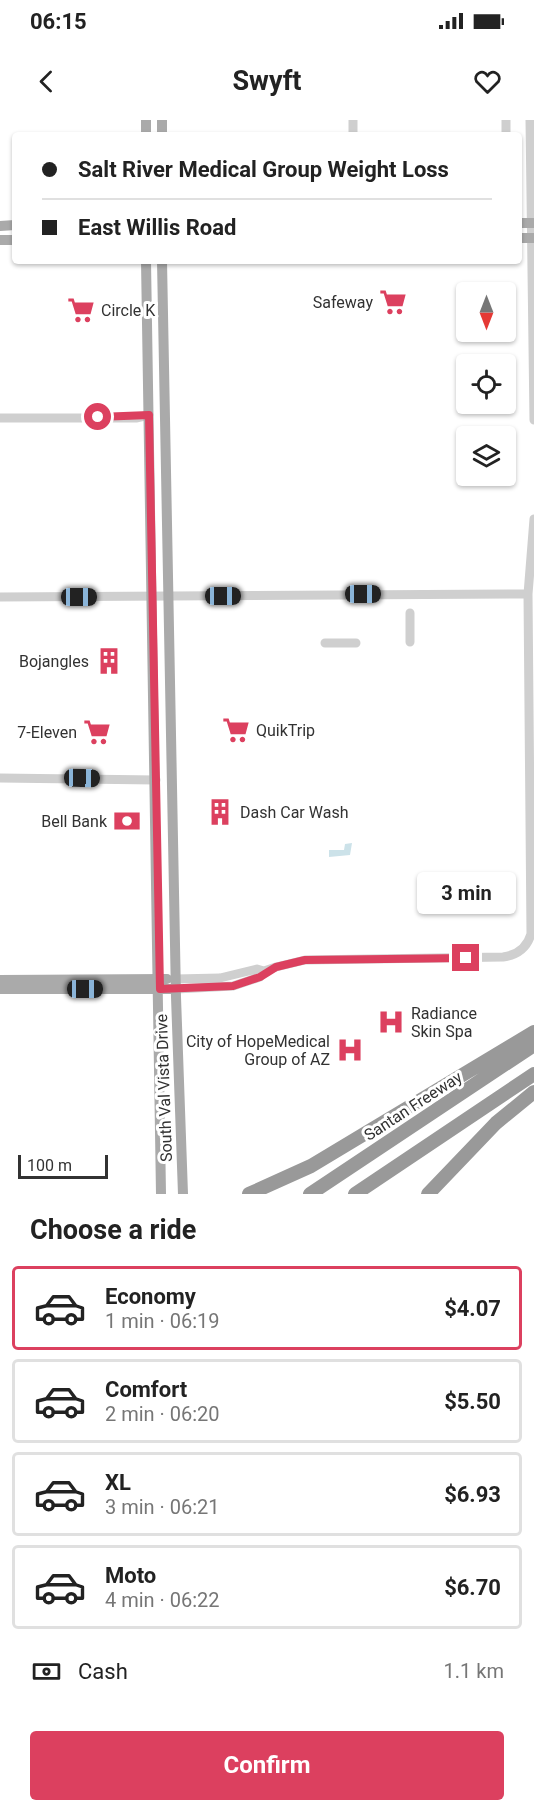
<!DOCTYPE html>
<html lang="en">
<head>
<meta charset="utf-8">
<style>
	body { margin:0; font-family:Roboto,sans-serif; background:#f2f2f2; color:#222; height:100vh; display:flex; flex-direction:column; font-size:22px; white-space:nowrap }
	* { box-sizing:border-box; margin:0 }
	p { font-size:20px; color:#767676 }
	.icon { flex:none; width:33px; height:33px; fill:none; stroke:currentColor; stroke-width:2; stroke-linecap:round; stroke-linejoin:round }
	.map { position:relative; height:1074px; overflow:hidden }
	.drawer { display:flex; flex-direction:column; background:#fff; flex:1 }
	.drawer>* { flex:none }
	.banner { position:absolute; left:12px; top:12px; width:510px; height:132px; border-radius:6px; box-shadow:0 2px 4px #0004; display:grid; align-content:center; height:132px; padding:0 30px; background:#fff }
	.needle { width:39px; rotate:180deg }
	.buttons { position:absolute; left:456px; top:162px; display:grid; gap:12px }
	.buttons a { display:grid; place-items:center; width:60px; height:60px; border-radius:6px; background:#fff; box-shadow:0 2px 4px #0004; font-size:30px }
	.scale { position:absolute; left:18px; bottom:15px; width:90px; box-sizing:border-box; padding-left:6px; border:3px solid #323232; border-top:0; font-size:16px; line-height:21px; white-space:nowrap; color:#323232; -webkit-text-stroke:4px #fff; paint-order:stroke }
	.end { position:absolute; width:27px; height:27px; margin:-14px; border:8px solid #dc405f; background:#fff; box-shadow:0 0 0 3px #fff }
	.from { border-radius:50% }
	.bubble { position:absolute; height:42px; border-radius:6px; background:#fff; box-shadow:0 2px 4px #0004; font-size:20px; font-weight:700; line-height:42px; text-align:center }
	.car { position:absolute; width:18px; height:36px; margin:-18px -9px; border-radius:8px; box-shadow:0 0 4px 2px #0007; background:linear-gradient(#222 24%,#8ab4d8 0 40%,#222 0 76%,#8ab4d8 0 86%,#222 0) }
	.banner b { display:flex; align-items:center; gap:21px; height:57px; font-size:22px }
	.banner b+b { border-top:2px solid #e0e0e0 }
	.banner i { width:15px; height:15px; background:#222 }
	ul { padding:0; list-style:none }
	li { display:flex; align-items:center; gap:18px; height:84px; margin:0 12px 9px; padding:0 18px; border:3px solid #e0e0e0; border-radius:6px }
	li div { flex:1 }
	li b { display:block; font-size:22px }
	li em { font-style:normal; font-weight:700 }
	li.active { border-color:#dc405f }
	li>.icon { width:54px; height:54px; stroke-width:1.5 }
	h2 { padding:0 30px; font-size:27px; line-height:72px }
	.pay { display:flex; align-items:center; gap:15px; height:66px; padding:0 30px; font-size:22px }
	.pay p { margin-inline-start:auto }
	.cta { display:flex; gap:12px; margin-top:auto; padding:12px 30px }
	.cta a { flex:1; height:69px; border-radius:6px; background:#dc405f; color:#fff; font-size:24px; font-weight:700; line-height:69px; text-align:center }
	.status { display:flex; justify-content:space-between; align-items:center; height:42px; padding:0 30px; background:#fff; direction:ltr }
	.status svg { height:16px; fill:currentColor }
	header { display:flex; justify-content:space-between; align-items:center; height:78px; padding:0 30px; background:#fff; font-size:27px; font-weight:700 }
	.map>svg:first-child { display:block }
	.water { fill:#cce2e9 }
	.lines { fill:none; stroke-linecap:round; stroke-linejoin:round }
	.minor { stroke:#cfcfcf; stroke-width:9 }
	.major { stroke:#aaa; stroke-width:10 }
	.highway { stroke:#999; stroke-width:14 }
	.route { stroke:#dc405f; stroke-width:8 }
	.labels { text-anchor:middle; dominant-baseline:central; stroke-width:6; stroke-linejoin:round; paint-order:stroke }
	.poi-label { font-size:16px; fill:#323232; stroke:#fff; text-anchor:end }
	.street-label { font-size:16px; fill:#323232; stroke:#fff }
</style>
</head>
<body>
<div class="status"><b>06:15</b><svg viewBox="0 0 49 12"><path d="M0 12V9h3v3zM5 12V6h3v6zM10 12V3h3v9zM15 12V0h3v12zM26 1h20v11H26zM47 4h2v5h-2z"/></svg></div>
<header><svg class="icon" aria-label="back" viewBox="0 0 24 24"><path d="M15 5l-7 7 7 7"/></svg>Swyft<svg class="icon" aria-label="heart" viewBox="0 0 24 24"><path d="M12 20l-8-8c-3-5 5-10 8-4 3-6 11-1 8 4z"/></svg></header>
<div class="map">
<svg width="534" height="1074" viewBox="0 0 534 1074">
	<rect width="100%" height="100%" fill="#fff"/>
	<path class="water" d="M352 723 350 735 329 737V730H344L345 724Z"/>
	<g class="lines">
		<path class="minor" d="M353 0V15
			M530 0 534 300
			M506 15V0
			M0 298H136L149 295
			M0 477 528 474
			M410 493V522
			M325 523H356
			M0 658 156 660
			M176 859 220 858 257 849 264 851
			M176 869 233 866 260 857 264 851 276 847 305 840 503 837C517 835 527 828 531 814L528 474 534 399"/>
		<path class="major" d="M146 15V0
			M162 15V0
			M519 103H534
			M0 106 15 105
			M519 118H534
			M0 120H15
			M146 141 161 1074
			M162 141 176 877 183 1074
			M0 860 167 859
			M0 869H176"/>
		<path class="highway" d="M249 1074 311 1046 534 912
			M310 1074 534 925
			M355 1074 534 954
			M428 1074 496 1003 534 972"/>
	</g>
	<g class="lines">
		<path class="route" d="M98 297 149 295 160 869 233 866 260 857 276 847 305 840 466 838"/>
	</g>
	<defs>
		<symbol id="supermarket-bare" viewBox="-9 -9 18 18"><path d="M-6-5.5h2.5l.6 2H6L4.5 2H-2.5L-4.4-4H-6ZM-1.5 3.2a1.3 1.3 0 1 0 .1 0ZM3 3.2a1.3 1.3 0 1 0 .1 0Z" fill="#dc405f" stroke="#fff" stroke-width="2.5" paint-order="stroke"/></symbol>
		<symbol id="building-bare" viewBox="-9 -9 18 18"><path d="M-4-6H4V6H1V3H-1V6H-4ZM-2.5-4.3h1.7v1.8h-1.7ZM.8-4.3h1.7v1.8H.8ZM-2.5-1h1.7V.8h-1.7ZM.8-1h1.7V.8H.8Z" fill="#dc405f" stroke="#fff" stroke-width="2.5" paint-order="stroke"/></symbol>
		<symbol id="bank-bare" viewBox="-9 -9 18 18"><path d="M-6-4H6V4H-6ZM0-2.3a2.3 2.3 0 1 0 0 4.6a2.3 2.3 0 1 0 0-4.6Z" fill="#dc405f" stroke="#fff" stroke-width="2.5" paint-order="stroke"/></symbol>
		<symbol id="hospital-bare" viewBox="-9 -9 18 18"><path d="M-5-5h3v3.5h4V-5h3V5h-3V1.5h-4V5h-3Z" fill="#dc405f" stroke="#fff" stroke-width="2.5" paint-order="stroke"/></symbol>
	</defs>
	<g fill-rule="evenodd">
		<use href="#supermarket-bare" x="374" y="163" width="38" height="38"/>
		<use href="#supermarket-bare" x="62" y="171" width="38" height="38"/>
		<use href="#building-bare" x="90" y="522" width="38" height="38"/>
		<use href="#supermarket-bare" x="217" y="591" width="38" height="38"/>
		<use href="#supermarket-bare" x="78" y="593" width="38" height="38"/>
		<use href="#building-bare" x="201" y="673" width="38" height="38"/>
		<use href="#bank-bare" x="108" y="682" width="38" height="38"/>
		<use href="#hospital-bare" x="372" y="883" width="38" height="38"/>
		<use href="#hospital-bare" x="331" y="911" width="38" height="38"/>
	</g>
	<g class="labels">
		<g class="poi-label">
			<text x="373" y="182">Safeway</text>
			<text x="101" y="190" text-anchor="start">Circle K</text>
			<text x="89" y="541">Bojangles</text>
			<text x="256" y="610" text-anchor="start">QuikTrip</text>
			<text x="77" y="612">7-Eleven</text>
			<text x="240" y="692" text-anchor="start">Dash Car Wash</text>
			<text x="107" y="701">Bell Bank</text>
			<text x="411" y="893" text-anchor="start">Radiance<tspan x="411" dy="18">Skin Spa</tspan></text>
			<text x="330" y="921">City of HopeMedical<tspan x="330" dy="18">Group of AZ</tspan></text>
		</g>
		<g class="street-label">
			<text transform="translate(164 968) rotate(-92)">South Val Vista Drive</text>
			<text transform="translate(413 986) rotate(-33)">Santan Freeway</text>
		</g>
	</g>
</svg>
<div class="buttons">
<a><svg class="needle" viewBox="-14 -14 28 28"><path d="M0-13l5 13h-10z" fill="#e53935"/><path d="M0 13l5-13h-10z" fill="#767676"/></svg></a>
<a><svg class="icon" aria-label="locate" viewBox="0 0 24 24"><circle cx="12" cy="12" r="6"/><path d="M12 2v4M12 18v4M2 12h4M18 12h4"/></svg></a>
<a><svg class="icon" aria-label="layers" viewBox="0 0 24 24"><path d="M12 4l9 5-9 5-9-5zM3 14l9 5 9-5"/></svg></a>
</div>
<div class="scale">100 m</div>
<i class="end from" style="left:98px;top:297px"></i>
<i class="end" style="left:466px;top:838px"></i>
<div class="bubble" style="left:417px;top:752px;width:99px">3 min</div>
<i class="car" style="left:363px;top:474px;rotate:90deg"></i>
<i class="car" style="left:223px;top:476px;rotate:90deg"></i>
<i class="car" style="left:79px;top:477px;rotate:90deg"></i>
<i class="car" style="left:82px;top:658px;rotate:91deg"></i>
<i class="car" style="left:85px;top:869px;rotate:90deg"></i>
<div class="banner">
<b><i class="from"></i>Salt River Medical Group Weight Loss</b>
<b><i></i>East Willis Road</b>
</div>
</div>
<section class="drawer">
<h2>Choose a ride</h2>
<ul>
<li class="active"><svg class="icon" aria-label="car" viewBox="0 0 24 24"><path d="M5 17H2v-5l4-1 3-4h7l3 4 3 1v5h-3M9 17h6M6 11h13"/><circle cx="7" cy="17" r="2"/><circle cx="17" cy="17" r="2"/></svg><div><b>Economy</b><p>1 min · 06:19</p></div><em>$4.07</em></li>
<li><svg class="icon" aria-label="car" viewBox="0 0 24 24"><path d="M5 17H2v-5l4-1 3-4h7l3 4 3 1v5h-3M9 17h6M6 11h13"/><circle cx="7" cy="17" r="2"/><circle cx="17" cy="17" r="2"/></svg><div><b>Comfort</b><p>2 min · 06:20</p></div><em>$5.50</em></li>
<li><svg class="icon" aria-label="car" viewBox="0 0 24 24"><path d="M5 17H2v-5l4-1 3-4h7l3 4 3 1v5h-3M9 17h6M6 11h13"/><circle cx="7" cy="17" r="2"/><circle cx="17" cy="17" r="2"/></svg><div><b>XL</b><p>3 min · 06:21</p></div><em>$6.93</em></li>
<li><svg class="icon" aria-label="car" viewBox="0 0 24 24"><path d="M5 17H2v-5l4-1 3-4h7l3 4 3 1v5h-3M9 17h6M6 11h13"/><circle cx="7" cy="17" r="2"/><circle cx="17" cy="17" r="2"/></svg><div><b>Moto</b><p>4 min · 06:22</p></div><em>$6.70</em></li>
</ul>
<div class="pay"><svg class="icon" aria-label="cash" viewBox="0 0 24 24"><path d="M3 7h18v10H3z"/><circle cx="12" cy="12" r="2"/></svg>Cash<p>1.1 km</p></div>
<div class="cta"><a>Confirm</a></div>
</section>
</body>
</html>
